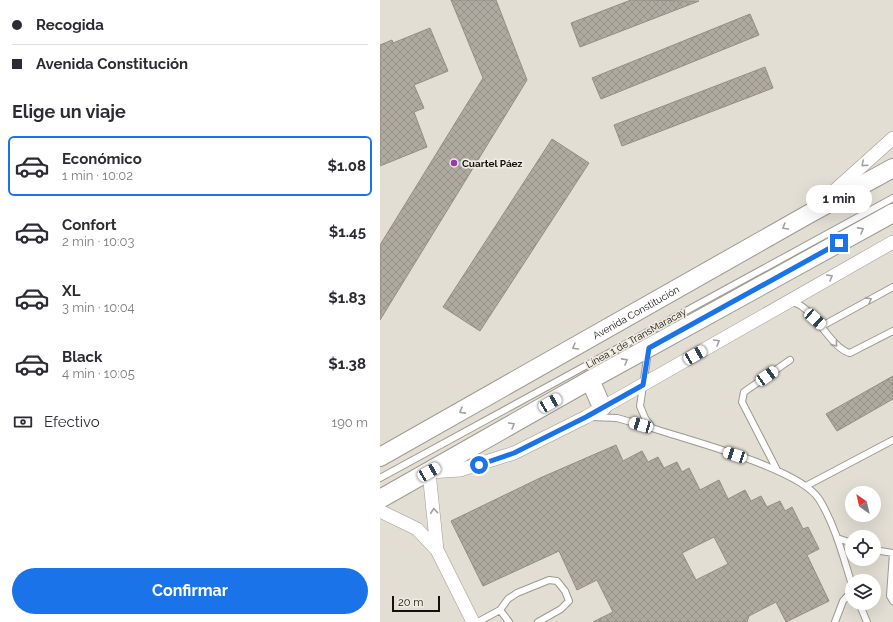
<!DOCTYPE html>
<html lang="es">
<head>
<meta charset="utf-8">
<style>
	body { margin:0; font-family:Raleway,sans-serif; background:#f7f7f7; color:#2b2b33; height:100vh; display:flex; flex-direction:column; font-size:15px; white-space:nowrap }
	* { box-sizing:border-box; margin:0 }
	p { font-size:13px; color:#7c7c81 }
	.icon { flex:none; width:22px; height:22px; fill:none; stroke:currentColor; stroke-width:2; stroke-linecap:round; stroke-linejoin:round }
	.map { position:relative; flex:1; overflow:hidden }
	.sheet { display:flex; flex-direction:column; background:#fff; width:380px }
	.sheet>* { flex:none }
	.hud { display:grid; align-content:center; height:88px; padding:0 12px; background:#fff }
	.needle { width:26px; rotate:326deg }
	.controls { position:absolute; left:465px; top:486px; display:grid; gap:8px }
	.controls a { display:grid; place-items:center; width:36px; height:36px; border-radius:50%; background:#fff; box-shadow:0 4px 16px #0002; font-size:20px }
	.scale { position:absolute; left:12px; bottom:10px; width:48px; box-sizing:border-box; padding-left:4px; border:2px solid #13110e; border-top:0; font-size:11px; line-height:14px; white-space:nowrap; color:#13110e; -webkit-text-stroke:3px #f0ebe1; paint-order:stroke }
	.end { position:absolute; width:18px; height:18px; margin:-9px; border:5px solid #1a73e8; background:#fff; box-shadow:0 0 0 2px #fff }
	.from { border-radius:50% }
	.bubble { position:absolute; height:28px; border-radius:14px; background:#fff; box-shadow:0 4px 16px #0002; font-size:13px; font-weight:700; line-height:28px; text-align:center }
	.car { position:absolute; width:12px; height:24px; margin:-12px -6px; border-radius:5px; box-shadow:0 0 3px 1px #0007; background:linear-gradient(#fff 24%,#345 0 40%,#fff 0 76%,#345 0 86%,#fff 0) }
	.hud b { display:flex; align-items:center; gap:14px; height:38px; font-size:15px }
	.hud b+b { border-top:1px solid #e1e1e2 }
	.hud i { width:10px; height:10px; background:#2b2b33 }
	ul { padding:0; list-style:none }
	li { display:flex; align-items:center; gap:12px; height:60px; margin:0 8px 6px; padding:0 4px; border:2px solid transparent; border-radius:6px }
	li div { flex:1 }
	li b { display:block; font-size:15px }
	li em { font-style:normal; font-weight:700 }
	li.selected { border-color:#1a73e8 }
	li>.icon { width:36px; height:36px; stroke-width:1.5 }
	h2 { padding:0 12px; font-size:18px; line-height:48px }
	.pay { display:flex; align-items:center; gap:10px; height:44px; padding:0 12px; font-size:15px }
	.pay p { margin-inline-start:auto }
	.button { display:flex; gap:8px; margin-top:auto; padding:8px 12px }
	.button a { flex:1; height:46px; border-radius:24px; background:#1a73e8; color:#fff; font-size:16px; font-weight:700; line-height:46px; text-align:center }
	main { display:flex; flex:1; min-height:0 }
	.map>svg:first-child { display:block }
	.building { fill:url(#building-cross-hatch); stroke:#938e85; fill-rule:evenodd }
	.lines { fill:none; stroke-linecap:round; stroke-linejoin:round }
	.lane-casing { stroke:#9e9990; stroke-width:8 }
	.street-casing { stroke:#9e9990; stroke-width:14 }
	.secondary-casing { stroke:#9e9990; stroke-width:20 }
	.lane { stroke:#fff; stroke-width:6 }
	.street { stroke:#fff; stroke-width:13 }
	.secondary { stroke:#fff; stroke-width:18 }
	.oneway { stroke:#a1a09f }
	.route { stroke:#1a73e8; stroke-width:5 }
	.poi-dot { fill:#943daa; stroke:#f0ebe1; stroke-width:1.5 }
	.labels { text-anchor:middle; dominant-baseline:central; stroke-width:3.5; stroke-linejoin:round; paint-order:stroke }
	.poi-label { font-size:10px; font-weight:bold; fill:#13110e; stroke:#f0ebe1; text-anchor:start }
	.street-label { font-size:10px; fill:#13110e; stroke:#f0ebe1 }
</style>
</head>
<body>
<main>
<section class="sheet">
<div class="hud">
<b><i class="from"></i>Recogida</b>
<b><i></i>Avenida Constitución</b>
</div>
<h2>Elige un viaje</h2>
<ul>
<li class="selected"><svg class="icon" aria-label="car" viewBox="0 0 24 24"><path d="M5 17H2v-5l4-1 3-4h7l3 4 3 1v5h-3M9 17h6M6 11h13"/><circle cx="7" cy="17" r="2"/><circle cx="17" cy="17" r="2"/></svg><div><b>Económico</b><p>1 min · 10:02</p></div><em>$1.08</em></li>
<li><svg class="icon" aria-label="car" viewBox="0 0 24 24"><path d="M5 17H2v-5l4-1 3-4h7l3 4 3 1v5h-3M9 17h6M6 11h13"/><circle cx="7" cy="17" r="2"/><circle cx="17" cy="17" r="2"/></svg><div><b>Confort</b><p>2 min · 10:03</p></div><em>$1.45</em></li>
<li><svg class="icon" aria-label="car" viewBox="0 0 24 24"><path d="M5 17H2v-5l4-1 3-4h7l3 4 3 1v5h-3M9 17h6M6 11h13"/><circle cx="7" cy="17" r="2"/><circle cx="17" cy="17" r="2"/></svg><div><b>XL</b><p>3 min · 10:04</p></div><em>$1.83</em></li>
<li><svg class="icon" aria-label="car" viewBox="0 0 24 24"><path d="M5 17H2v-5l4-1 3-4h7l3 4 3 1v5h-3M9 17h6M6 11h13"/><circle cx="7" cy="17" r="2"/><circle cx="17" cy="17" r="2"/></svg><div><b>Black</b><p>4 min · 10:05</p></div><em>$1.38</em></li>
</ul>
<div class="pay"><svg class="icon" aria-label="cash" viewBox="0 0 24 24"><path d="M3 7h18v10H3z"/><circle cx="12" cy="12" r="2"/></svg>Efectivo<p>190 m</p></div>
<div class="button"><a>Confirmar</a></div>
</section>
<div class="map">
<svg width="513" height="622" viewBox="0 0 513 622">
	<defs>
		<pattern id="building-cross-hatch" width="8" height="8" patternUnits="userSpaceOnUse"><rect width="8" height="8" fill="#afaaa0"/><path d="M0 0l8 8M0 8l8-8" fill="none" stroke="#969189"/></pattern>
	</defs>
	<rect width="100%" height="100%" fill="#e3ded4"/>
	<path class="building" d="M71 0H116L147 80 0 320V245L103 78Z
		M251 0 319 1 200 47 191 23Z
		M370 14 379 35 221 99 212 78Z
		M50 28 68 71 34 85 44 108 34 112 47 147 0 166V45L12 40 13 43Z
		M385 67 393 88 242 146 234 125Z
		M172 139 209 163 100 331 63 307Z
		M513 376V399L457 431 446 414Z
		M236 445 243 461 262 451 268 462 278 457 284 468 297 462 302 472 309 468 320 490 339 480 348 499 365 490 371 501 381 496 387 507 400 501 405 511 412 507 423 529 428 527 439 549 427 555 449 601 406 622 396 602 369 616 367 622H213L233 612 217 580 197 590 179 551 103 586 71 521 160 478ZM334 537 348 564 316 580 302 553Z"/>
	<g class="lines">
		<defs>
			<path id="lane" d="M410 302C433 303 449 348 470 353L513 331
				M442 326 513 287
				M268 352 260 406 265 418 272 428C310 441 419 468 439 499 455 525 463 556 472 585
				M211 417 237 418 272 428
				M396 468 362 402 364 392 410 360
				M0 478 513 198
				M426 486 513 440
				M457 538 472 543
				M494 550 513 553
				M513 553 510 596 513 601
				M479 603 487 622
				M120 610 129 622
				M98 622 120 610 128 599 137 593 169 580 177 581 185 591 189 601 181 609 158 622
				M455 622 463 601 472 591"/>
			<path id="street" d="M443 201 513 138
				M0 511 37 529 57 550 93 622
				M57 550 49 472 80 470 134 453 206 417 513 242"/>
			<g id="secondary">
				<path d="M210 380 222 407"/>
				<path id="s1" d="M0 457 427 215 513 168"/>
				<path d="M0 499 210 380 513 213"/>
			</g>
		</defs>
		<use href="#lane" class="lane-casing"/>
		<use href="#street" class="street-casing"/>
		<use href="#secondary" class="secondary-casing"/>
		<use href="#lane" class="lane"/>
		<use href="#street" class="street"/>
		<use href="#secondary" class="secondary"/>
	</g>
	<defs><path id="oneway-chevron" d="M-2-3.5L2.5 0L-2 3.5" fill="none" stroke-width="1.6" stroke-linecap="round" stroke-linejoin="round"/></defs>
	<g class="oneway">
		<use href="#oneway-chevron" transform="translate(484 164) rotate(138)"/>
		<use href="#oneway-chevron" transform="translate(405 227) rotate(150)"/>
		<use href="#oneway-chevron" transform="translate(481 230) rotate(-29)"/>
		<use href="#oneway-chevron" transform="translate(450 277) rotate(-30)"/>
		<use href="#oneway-chevron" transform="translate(489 300) rotate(-29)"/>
		<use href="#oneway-chevron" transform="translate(337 342) rotate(-30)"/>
		<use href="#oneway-chevron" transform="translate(455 344) rotate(51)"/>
		<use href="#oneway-chevron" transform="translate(195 347) rotate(150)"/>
		<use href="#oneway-chevron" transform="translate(245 361) rotate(-29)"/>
		<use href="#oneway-chevron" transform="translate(82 411) rotate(151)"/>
		<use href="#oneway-chevron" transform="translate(132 425) rotate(-30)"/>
		<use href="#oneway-chevron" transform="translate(54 511) rotate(-95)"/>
	</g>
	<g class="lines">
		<path class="route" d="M99 465 134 453 206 417 263 385 269 348 459 243"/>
	</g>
	<circle class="poi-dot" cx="74" cy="163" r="4"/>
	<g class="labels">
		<g class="poi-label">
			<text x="82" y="163">Cuartel Páez</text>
		</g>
		<g class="street-label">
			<text stroke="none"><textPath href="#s1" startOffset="294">Avenida Constitución</textPath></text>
			<text transform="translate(256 338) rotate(-29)">Línea 1 de TransMaracay</text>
		</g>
	</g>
</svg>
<div class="controls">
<a><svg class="needle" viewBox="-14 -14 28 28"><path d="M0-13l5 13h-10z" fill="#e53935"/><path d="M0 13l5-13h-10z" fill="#7c7c81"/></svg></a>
<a><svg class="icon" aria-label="locate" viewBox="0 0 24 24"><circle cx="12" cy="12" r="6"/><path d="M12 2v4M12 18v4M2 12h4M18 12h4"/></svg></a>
<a><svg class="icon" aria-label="layers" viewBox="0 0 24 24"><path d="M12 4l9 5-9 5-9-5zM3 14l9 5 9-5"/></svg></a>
</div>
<div class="scale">20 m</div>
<i class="end from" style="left:99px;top:465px"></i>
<i class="end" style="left:459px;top:243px"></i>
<div class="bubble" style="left:426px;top:185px;width:66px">1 min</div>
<i class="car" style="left:435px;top:319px;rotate:132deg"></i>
<i class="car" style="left:315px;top:355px;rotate:60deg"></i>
<i class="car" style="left:387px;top:376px;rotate:55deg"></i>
<i class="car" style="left:170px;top:403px;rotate:60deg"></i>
<i class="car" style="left:261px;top:425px;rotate:286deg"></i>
<i class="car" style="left:355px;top:455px;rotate:288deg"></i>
<i class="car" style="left:49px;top:472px;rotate:60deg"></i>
</div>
</main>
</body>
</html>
